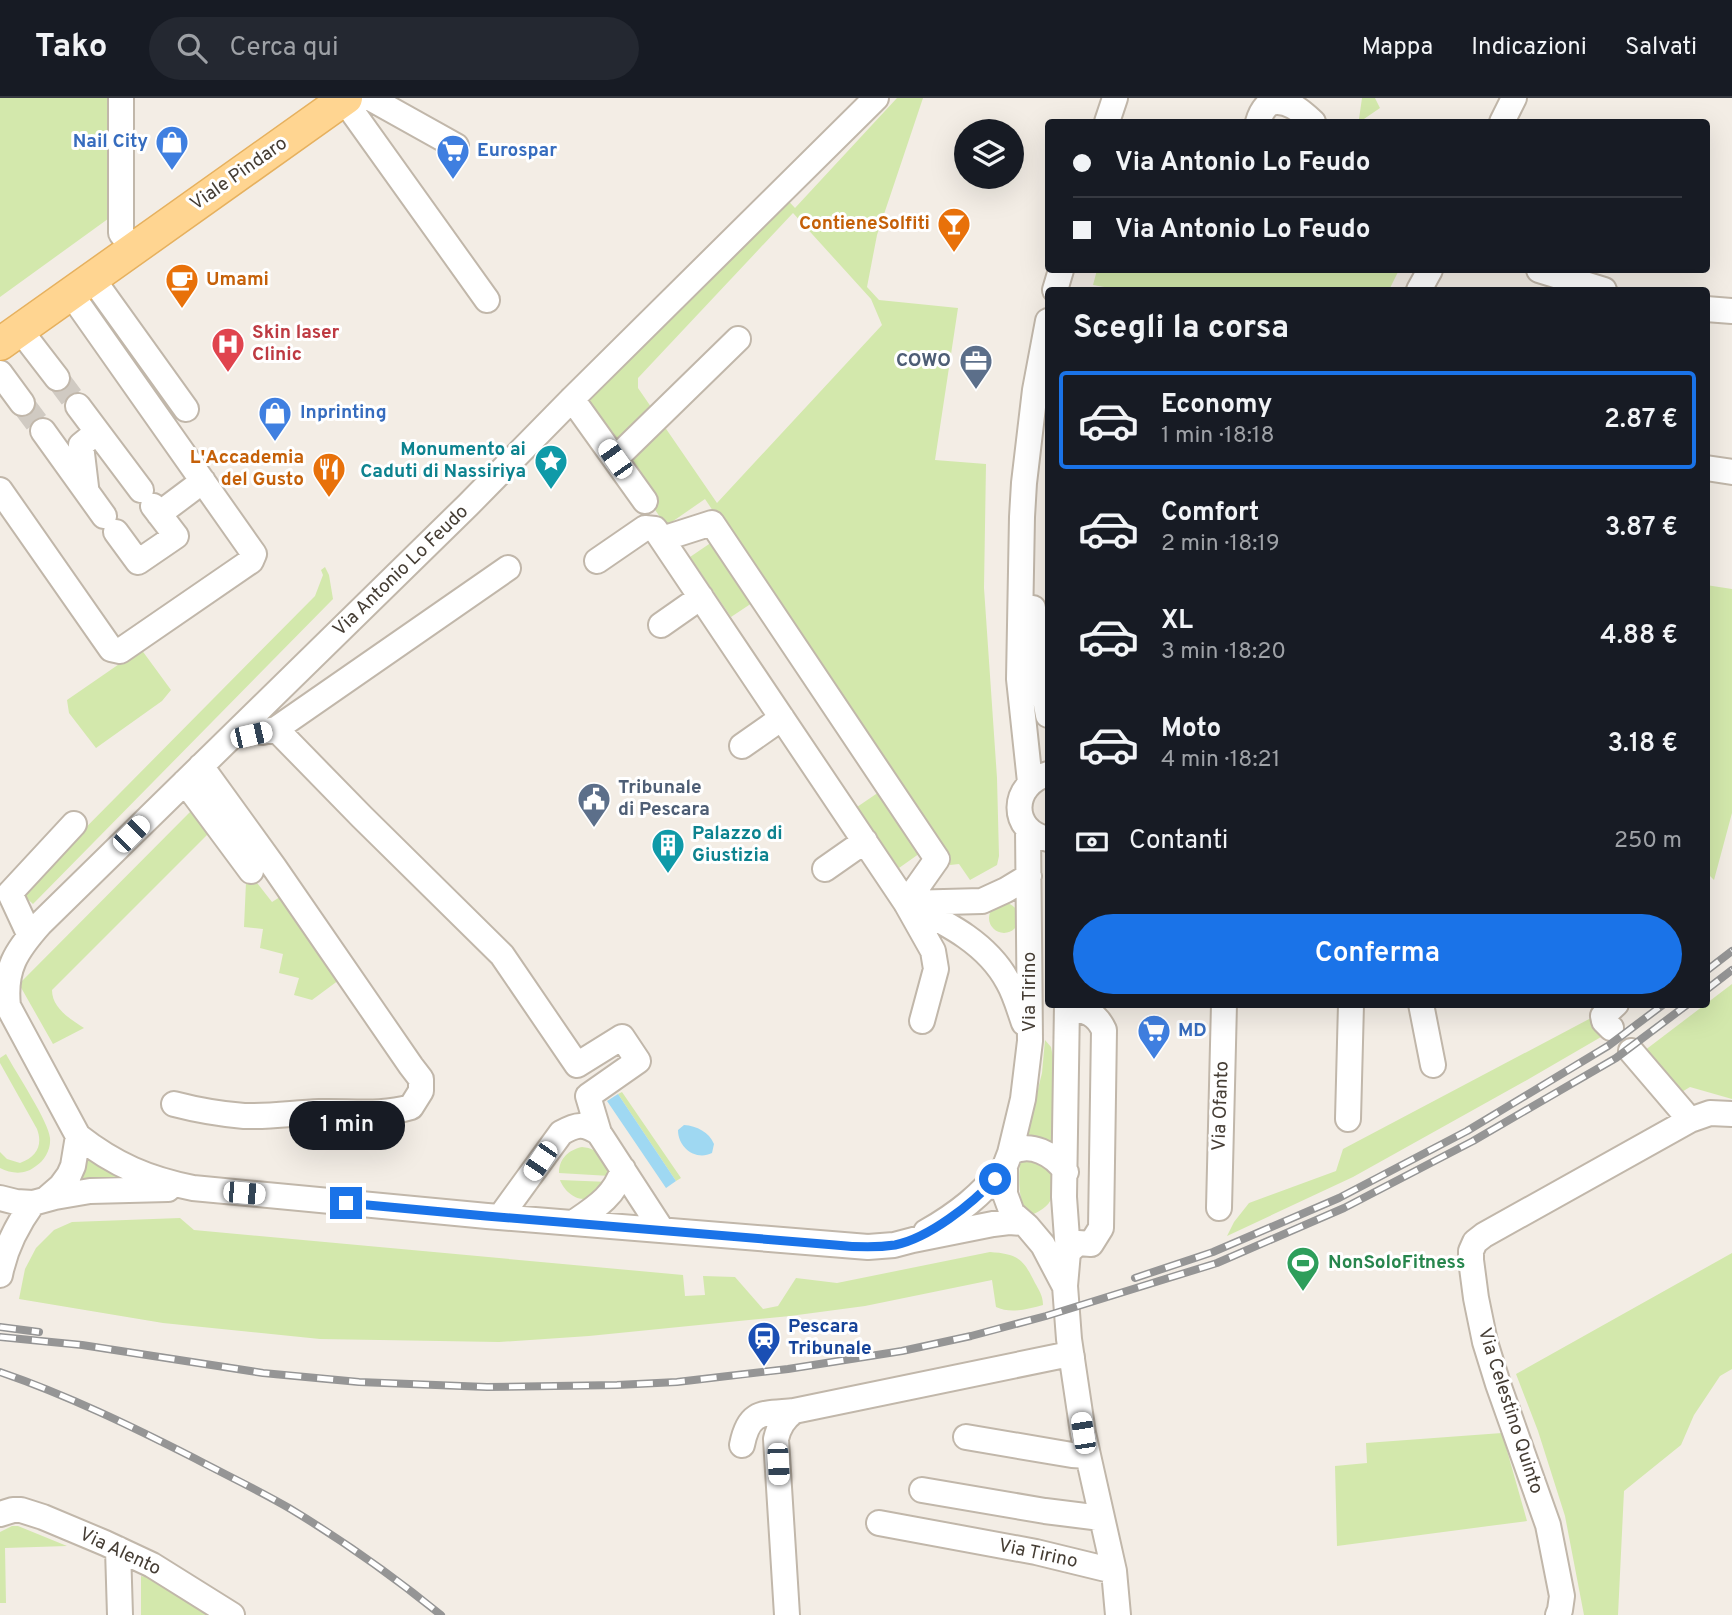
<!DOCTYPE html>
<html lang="it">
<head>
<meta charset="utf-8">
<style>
	body { margin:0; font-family:Overpass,sans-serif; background:#242831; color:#f1f3f6; height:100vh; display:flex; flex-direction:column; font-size:26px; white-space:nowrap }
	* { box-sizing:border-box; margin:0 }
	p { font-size:23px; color:#9ea1a6 }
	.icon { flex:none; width:38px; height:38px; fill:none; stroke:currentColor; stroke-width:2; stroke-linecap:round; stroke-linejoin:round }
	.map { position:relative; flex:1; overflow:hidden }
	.side { position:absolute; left:1045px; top:189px; width:665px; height:721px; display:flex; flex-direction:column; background:#171b24; border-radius:7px; box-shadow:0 7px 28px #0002 }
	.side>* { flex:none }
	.banner { position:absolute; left:1045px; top:21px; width:665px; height:154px; border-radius:7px; box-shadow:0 7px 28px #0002; display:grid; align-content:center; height:154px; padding:0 28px; background:#171b24 }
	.tools { position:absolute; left:954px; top:21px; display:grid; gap:14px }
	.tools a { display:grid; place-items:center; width:70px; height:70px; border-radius:50%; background:#171b24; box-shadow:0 7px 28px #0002; font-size:35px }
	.end { position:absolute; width:32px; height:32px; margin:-16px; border:9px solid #1a73e8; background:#fff; box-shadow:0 0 0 4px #fff }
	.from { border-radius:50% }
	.bubble { position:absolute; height:49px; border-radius:24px; background:#171b24; box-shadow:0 7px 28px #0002; font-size:23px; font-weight:600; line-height:49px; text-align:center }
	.car { position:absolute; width:21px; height:42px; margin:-21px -10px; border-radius:9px; box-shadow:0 0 5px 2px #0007; background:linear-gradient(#fff 24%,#345 0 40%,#fff 0 76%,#345 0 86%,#fff 0) }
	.banner b { display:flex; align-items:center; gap:24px; height:66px; font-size:26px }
	.banner b+b { border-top:2px solid #363941 }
	.banner i { width:18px; height:18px; background:#f1f3f6 }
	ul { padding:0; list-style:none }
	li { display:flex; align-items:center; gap:21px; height:98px; margin:0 14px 10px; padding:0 14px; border:4px solid transparent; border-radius:7px }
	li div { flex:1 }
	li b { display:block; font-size:26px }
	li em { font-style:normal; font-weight:600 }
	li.current { border-color:#1a73e8 }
	li>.icon { width:63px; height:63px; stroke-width:1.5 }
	h2 { padding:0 28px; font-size:32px; line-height:84px }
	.pay { display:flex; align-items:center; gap:18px; height:77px; padding:0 28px; font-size:26px }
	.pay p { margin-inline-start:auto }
	.primary-button { display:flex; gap:14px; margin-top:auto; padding:14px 28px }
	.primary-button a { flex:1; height:80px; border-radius:42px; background:#1a73e8; color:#fff; font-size:28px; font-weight:600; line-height:80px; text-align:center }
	header { display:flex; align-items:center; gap:42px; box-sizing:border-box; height:98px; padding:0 35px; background:#171b24; border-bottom:2px solid #363941 }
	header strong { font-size:33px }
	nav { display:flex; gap:38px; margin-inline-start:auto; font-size:24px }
	.search { width:490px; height:63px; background:#242831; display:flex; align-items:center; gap:18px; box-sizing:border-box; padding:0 24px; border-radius:38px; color:#9ea1a6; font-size:26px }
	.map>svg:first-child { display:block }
	.green { fill:#d3e8ac; fill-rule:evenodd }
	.water { fill:#9fd8f2 }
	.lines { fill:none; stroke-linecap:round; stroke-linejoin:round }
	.minor-tunnel { stroke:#d0cac2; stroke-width:24; stroke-dasharray:24 12; stroke-linecap:butt }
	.minor-casing { stroke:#c1b7aa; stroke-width:28 }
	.major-casing { stroke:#e6b15f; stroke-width:35 }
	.minor { stroke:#fff; stroke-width:24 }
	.major { stroke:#ffd591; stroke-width:32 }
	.rail-casing { stroke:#959595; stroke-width:8 }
	.rail { stroke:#fff; stroke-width:5; stroke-dasharray:16; stroke-linecap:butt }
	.route { stroke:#1a73e8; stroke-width:9 }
	.labels { text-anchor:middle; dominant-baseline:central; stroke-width:6; stroke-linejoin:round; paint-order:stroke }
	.shop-label { font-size:19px; font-weight:bold; fill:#366cbe; stroke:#fff; text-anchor:start }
	.street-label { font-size:19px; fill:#453d34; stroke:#fff }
	.food-label { font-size:19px; font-weight:bold; fill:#c56008; stroke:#fff; text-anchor:end }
	.health-label { font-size:19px; font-weight:bold; fill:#be3a42; stroke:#fff; text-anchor:start }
	.service-label { font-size:19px; font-weight:bold; fill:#4e5e75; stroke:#fff; text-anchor:end }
	.culture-label { font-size:19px; font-weight:bold; fill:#0d838f; stroke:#fff; text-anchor:end }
	.leisure-label { font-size:19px; font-weight:bold; fill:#27864d; stroke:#fff; text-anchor:start }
	.transit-label { font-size:19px; font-weight:bold; fill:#164399; stroke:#fff; text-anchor:start }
</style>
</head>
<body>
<header>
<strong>Tako</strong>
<div class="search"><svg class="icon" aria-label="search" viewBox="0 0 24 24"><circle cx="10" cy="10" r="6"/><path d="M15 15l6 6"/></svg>Cerca qui</div>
<nav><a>Mappa</a><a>Indicazioni</a><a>Salvati</a></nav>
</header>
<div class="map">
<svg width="1732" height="1517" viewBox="0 0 1732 1517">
	<rect width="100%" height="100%" fill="#f3ede5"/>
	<path class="green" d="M0 0H113L112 118 0 199Z
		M897 0H923L877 137 867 189 879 202 958 210 935 362 986 366 984 490 997 680 999 758 997 767 970 782 959 766 950 767 705 401 666 428 574 292 782 96 795 110ZM793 115 871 201 882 227 717 405 638 290V280Z
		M1362 0H1375L1380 10 1361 23 1359 21Z
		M1097 172H1399L1389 192H1110V190L1093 187Z
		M715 442 755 503 731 519 690 459Z
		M325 469 329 477 333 501 33 806 21 795 315 498 323 477 321 472Z
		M1706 487 1732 491V715L1714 782 1706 774Z
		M141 551 171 592 162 603 96 650 69 615 67 602Z
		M882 692 923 753 899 770 857 709Z
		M192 712 209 735 52 892C52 910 70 921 84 930L53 946 19 886Z
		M254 781 272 804 283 797 339 882 312 902 294 897 299 880 279 875 283 856 260 850 263 831 244 829 246 784Z
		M989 820a15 15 0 1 1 30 0a15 15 0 1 1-30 0Z
		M1732 886V1001L1690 989 1675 998 1640 956Z
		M1591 920 1601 939 1527 982 1353 1079 1227 1138 1234 1124 1249 1105 1336 1073 1343 1051Z
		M1045 942 1051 949 1053 959 1052 1056 1021 1046 1033 1011 1042 975Z
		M6 956C15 973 49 1024 50 1040 51 1051 45 1062 36 1068 25 1077 12 1076 0 1070V1054L7 1061 20 1065C37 1059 43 1047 37 1031L0 965V960Z
		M622 994 681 1080 676 1083 618 996Z
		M582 1049C600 1051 609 1061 610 1078L559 1075C559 1060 569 1052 582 1049Z
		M84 1050 131 1081 69 1093Z
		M1029 1061 1041 1065 1052 1076C1054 1100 1054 1107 1030 1118 1017 1105 1019 1080 1020 1063Z
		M560 1082 609 1084C603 1088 597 1095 591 1099 578 1106 564 1093 560 1082Z
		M180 1120 194 1132 683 1177 685 1198 705 1197 703 1178 735 1179 763 1211 778 1208 796 1180 837 1185 990 1154C1017 1156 1023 1160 1035 1185 1039 1192 1043 1198 1043 1207 1029 1211 1010 1216 996 1209L992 1182 865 1208 790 1218 589 1238 499 1244 320 1241 163 1225 19 1201 25 1171 36 1150 54 1132 72 1124Z
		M1732 1155V1271L1720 1278 1694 1317 1681 1347 1624 1393 1618 1517H1584L1565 1418 1538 1333 1516 1276Z
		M1502 1335 1527 1423 1337 1448 1335 1368 1367 1365 1366 1345Z
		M12 1428H18L67 1448 5 1450 6 1505H0V1434Z
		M141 1478 163 1483 216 1517H141Z"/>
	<path class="water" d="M618 996 676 1083 666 1090 607 1003Z
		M684 1027C697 1028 709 1034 714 1046L712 1055C696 1063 678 1050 678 1032Z"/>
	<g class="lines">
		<path class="minor-tunnel" d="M57 280 78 308
			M22 305 43 333"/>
		<defs>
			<path id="minor" d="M121 0V135L133 151
				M370 0 456 48
				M344 2 487 202
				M1107 24 1115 0
				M1258 24C1260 17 1263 10 1270 5 1287 0 1301 13 1313 24
				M1502 24 1514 0
				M1539 172 1604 192
				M92 180 186 311
				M1055 192 1061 172
				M1419 192 1430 172
				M1706 211 1732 213
				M20 232 57 280
				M0 275 22 305
				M572 301 645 403
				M78 308 141 392
				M43 333 104 418
				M615 361 738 241
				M1706 370 1732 374
				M86 389 81 347 97 334
				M0 392 111 551 120 553 251 463 254 456 71 196
				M159 416 203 383
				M116 434 138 464 176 438 153 408
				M662 441 712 425 937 761 906 805
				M597 463 645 430 655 431 906 805 933 853 936 871 922 923
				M1033 510 1041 580 1048 617
				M661 527 701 499
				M276 631 362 719 502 857 577 967 622 939 638 963 588 998 599 1035
				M262 634 276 631 508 470
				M742 648 782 620
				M1048 676C1011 686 1009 733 1048 741
				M185 684 251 773
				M1030 684 1019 581 1022 419 1024 385 1035 292 1048 223
				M1028 731 1030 943 1023 1001 1010 1055 1005 1068V1096L1012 1115 1027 1128 1043 1147 1064 1187
				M825 771 865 743
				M30 838 10 795 74 726
				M0 902 8 908 78 1038 73 1068 69 1077 61 1088 46 1101
				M1067 906 1064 1099 1068 1154 1065 1188 1069 1241 1083 1335 1114 1473 1118 1517
				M1421 906 1433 967
				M8 908C4 871 16 853 40 826L468 407 572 301 876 0
				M1067 911C1086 912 1096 915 1104 932L1101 1130 1091 1146 1078 1145 1068 1154
				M1024 925C1019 911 1015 896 1008 884 987 844 944 824 906 805L982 803 1006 792 1029 778
				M1611 930 1604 923 1603 918 1616 906
				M1631 953 1690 1022
				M174 1006C197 1012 220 1016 244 1018 269 1019 294 1015 319 1014 350 1013 381 1018 411 1009L421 993V981L411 968 274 769 201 668
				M1348 1021 1351 906
				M78 1038C115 1067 148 1081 193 1090L487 1118 868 1149 894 1147 913 1142 993 1126 1009 1124 1023 1125
				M1010 1055C1030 1043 1054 1056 1066 1074
				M0 1100 16 1104 33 1105 55 1099 90 1093 168 1091
				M1219 1110 1224 906
				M500 1119 561 1035C577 1026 583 1025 599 1035L662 1132
				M573 1125C595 1110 615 1098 623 1071
				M926 1134C958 1116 981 1097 1005 1068
				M0 1177C5 1151 17 1127 33 1105
				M966 1339 1072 1357 1088 1358
				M742 1347C749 1312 762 1316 794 1313
				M922 1392 1045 1413 1101 1420
				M0 1416 13 1412H21L43 1419 105 1445 152 1467 232 1517
				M879 1425 1036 1454 1114 1473
				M118 1451 120 1517
				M787 1517 776 1341C779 1328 784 1321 794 1313L1060 1258 1072 1259
				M1558 1517 1560 1512 1562 1498 1548 1427 1498 1286 1485 1244 1476 1200 1471 1162V1153L1475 1144 1484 1137 1690 1022 1710 1015 1732 1016"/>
			<path id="major" d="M0 246 346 0"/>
		</defs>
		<use href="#minor" class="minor-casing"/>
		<use href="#major" class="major-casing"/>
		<use href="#minor" class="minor"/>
		<use href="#major" class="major"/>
		<defs>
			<path id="rail" d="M1706 873 1732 853
				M1706 892 1732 872
				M1135 1180 1213 1154 1339 1100 1467 1033 1608 948 1664 906
				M0 1229 39 1234
				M0 1239 82 1247 263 1275 359 1284 487 1289 617 1287 677 1284 788 1271 902 1253 971 1238 1046 1218 1217 1165 1344 1110 1473 1043 1616 960 1688 906
				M0 1274C67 1297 131 1328 194 1360 226 1377 258 1392 289 1410 342 1442 393 1478 441 1517"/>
		</defs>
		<use href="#rail" class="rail-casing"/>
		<use href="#rail" class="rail"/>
	</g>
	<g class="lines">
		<path class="route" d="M346 1105 486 1118 835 1147C854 1149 875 1150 895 1147 929 1140 972 1106 995 1081"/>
	</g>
	<defs>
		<symbol id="shop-pin" viewBox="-11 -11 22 30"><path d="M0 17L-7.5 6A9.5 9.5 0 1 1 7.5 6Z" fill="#3f7fe0" stroke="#fff"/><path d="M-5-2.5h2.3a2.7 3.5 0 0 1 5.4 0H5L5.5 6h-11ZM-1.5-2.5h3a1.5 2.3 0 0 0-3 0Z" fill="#fff"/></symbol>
		<symbol id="supermarket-pin" viewBox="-11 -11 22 30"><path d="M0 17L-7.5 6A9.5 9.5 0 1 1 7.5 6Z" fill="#3f7fe0" stroke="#fff"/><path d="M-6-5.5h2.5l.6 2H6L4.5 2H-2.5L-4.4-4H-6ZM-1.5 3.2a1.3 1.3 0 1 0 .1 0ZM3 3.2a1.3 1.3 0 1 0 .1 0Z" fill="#fff"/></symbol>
		<symbol id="bar-pin" viewBox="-11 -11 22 30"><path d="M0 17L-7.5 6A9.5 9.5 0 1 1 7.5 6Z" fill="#e8710a" stroke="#fff"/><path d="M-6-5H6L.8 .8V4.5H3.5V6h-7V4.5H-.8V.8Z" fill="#fff"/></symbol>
		<symbol id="cafe-pin" viewBox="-11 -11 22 30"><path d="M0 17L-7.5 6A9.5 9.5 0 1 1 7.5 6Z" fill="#e8710a" stroke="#fff"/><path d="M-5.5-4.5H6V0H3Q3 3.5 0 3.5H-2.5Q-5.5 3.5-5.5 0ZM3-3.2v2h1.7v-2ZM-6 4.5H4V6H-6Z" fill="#fff"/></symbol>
		<symbol id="hospital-pin" viewBox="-11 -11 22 30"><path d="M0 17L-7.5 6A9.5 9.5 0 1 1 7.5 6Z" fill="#e0444e" stroke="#fff"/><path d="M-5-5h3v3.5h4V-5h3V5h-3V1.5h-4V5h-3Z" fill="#fff"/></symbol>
		<symbol id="office-pin" viewBox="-11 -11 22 30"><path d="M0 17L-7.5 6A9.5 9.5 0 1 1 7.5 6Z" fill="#5c6f8a" stroke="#fff"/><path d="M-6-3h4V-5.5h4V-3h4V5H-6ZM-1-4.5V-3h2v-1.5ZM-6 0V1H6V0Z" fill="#fff"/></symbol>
		<symbol id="sight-pin" viewBox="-11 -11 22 30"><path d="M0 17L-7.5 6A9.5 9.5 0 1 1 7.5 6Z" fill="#0f9aa8" stroke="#fff"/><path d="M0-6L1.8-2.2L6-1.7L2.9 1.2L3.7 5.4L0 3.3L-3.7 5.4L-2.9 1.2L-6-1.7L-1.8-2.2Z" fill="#fff"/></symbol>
		<symbol id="restaurant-pin" viewBox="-11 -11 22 30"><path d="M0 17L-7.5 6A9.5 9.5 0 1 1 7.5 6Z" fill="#e8710a" stroke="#fff"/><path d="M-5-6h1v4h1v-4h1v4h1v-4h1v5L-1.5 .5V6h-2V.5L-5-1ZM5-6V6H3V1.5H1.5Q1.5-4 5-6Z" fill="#fff"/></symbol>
		<symbol id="civic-pin" viewBox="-11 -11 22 30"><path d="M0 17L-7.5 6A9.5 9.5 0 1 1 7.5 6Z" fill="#5c6f8a" stroke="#fff"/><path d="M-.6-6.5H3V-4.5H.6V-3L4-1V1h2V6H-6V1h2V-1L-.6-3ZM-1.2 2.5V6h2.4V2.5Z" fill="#fff"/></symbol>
		<symbol id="building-pin" viewBox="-11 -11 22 30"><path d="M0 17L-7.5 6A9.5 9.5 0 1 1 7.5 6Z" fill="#0f9aa8" stroke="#fff"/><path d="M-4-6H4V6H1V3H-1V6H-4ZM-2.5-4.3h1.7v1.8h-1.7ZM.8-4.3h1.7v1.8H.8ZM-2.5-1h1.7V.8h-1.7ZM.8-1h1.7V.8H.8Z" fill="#fff"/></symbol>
		<symbol id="stadium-pin" viewBox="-11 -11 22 30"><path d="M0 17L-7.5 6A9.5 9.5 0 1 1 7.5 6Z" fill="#2e9e5b" stroke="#fff"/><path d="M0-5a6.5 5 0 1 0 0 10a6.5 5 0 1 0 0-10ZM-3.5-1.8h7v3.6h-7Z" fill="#fff"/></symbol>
		<symbol id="station-pin" viewBox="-11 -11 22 30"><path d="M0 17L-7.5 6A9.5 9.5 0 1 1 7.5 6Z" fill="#1a4fb4" stroke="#fff"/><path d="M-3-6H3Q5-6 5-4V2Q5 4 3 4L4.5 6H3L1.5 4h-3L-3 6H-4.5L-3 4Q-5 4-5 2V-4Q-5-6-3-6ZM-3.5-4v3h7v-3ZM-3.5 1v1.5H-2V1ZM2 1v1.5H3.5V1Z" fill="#fff"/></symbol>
	</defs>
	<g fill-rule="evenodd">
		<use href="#shop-pin" x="153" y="25" width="38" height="52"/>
		<use href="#supermarket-pin" x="434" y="34" width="38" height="52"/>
		<use href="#bar-pin" x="935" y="107" width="38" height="52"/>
		<use href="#cafe-pin" x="163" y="163" width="38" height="52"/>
		<use href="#hospital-pin" x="209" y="227" width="38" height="52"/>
		<use href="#office-pin" x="957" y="244" width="38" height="52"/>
		<use href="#shop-pin" x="256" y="296" width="38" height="52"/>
		<use href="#sight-pin" x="532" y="344" width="38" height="52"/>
		<use href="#restaurant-pin" x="310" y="352" width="38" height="52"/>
		<use href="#civic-pin" x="575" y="682" width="38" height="52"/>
		<use href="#building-pin" x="649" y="728" width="38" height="52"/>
		<use href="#supermarket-pin" x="1135" y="914" width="38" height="52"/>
		<use href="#stadium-pin" x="1284" y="1146" width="38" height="52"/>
		<use href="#station-pin" x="745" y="1221" width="38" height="52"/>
	</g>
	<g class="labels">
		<g class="shop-label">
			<text x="148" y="44" text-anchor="end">Nail City</text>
			<text x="477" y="53">Eurospar</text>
			<text x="300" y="315">Inprinting</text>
			<text x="1178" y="933">MD</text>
		</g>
		<g class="street-label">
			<text transform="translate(239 76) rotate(-35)">Viale Pindaro</text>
			<text transform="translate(401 473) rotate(-44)">Via Antonio Lo Feudo</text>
			<text transform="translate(1030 894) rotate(-90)">Via Tirino</text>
			<text transform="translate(1221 1008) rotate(-88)">Via Ofanto</text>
			<text transform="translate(1510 1313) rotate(72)">Via Celestino Quinto</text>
			<text transform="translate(120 1454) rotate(25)">Via Alento</text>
			<text transform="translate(1038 1456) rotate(12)">Via Tirino</text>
		</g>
		<g class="food-label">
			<text x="930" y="126">ContieneSolfiti</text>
			<text x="206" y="182" text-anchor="start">Umami</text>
			<text x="304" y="360">L'Accademia<tspan x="304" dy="22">del Gusto</tspan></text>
		</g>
		<g class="health-label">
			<text x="252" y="235">Skin laser<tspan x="252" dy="22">Clinic</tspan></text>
		</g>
		<g class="service-label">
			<text x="951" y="263">COWO</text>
			<text x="618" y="690" text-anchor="start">Tribunale<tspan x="618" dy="22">di Pescara</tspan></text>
		</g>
		<g class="culture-label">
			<text x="526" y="352">Monumento ai<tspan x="526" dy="22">Caduti di Nassiriya</tspan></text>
			<text x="692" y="736" text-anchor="start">Palazzo di<tspan x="692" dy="22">Giustizia</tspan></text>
		</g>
		<g class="leisure-label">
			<text x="1328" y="1165">NonSoloFitness</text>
		</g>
		<g class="transit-label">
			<text x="788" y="1229">Pescara<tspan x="788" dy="22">Tribunale</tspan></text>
		</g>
	</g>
</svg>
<div class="tools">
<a><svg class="icon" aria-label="layers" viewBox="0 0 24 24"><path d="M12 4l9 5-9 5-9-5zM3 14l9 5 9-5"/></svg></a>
</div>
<i class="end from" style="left:995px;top:1081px"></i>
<i class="end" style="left:346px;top:1105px"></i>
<div class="bubble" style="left:289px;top:1003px;width:116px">1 min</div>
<i class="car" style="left:615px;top:361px;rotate:325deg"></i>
<i class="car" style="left:251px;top:637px;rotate:77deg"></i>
<i class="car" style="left:131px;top:736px;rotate:45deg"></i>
<i class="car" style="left:540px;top:1063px;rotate:214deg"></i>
<i class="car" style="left:244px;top:1095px;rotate:95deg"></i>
<i class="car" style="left:1083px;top:1335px;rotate:351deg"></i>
<i class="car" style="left:778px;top:1366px;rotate:177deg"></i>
<div class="banner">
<b><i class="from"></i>Via Antonio Lo Feudo</b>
<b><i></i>Via Antonio Lo Feudo</b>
</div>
<section class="side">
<h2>Scegli la corsa</h2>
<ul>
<li class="current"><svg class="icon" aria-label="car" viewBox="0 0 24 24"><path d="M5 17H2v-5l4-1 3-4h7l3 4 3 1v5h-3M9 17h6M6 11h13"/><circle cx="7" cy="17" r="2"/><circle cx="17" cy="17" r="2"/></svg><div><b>Economy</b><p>1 min · 18:18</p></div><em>2.87 €</em></li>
<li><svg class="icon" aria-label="car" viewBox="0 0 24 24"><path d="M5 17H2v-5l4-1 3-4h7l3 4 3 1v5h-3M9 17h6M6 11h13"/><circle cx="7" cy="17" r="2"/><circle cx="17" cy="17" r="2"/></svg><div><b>Comfort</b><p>2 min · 18:19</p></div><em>3.87 €</em></li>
<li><svg class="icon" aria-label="car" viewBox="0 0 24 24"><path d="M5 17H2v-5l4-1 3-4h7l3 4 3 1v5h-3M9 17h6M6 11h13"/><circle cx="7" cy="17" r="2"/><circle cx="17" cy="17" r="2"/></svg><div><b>XL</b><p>3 min · 18:20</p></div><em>4.88 €</em></li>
<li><svg class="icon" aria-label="car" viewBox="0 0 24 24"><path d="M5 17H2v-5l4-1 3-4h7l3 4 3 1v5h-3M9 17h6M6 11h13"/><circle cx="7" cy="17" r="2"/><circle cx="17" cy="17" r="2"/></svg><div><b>Moto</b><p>4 min · 18:21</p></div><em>3.18 €</em></li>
</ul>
<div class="pay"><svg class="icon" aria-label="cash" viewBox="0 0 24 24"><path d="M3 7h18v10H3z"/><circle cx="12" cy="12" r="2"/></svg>Contanti<p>250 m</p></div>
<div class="primary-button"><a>Conferma</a></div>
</section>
</div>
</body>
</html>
